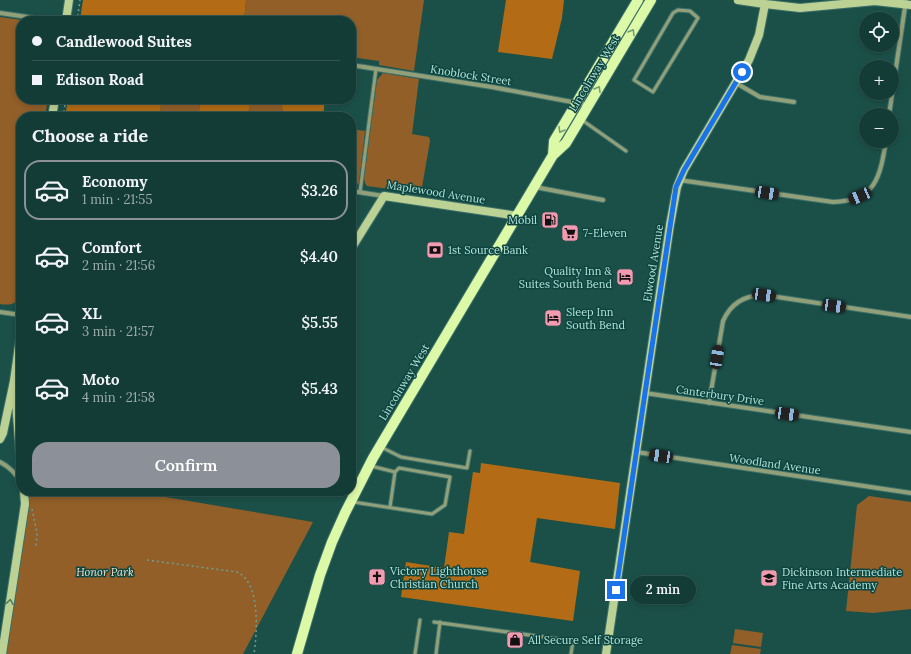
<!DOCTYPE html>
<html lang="en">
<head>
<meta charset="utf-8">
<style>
	body { margin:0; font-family:Lora,serif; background:#1d433f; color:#f1f3f6; height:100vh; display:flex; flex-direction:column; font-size:15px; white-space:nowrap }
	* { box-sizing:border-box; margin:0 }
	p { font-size:13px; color:#9dadad }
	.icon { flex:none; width:22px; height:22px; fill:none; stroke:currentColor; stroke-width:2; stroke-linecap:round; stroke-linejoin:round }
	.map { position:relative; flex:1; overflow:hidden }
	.panel { position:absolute; left:16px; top:112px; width:340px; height:384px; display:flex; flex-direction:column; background:#143c37; border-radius:16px; box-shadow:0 2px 6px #0003,0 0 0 1px #335652 }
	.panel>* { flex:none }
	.top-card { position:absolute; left:16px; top:16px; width:340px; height:88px; border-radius:16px; box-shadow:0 2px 6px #0003,0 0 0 1px #335652; display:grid; align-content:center; height:88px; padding:0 16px; background:#143c37 }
	.controls { position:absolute; left:859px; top:12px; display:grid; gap:8px }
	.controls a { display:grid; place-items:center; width:40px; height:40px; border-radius:50%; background:#143c37; box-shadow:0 2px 6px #0003,0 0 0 1px #335652; font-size:20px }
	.end { position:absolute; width:18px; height:18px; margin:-9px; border:5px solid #1a73e8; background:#fff; box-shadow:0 0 0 2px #fff }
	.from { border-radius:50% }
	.bubble { position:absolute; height:28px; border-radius:14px; background:#143c37; box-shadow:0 2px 6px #0003,0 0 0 1px #335652; font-size:13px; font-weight:600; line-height:28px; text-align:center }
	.car { position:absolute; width:12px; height:24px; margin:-12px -6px; border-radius:5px; box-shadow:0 0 3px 1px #0007; background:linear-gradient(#222 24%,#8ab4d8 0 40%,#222 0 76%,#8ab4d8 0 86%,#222 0) }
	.top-card b { display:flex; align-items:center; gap:14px; height:38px; font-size:15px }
	.top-card b+b { border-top:1px solid #335652 }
	.top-card i { width:10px; height:10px; background:#f1f3f6 }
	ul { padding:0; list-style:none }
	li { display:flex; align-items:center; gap:12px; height:60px; margin:0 8px 6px; padding:0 8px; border:2px solid transparent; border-radius:16px }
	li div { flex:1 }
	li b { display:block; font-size:15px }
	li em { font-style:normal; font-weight:600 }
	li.on { border-color:#8c9099 }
	li>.icon { width:36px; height:36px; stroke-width:1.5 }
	h2 { padding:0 16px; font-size:18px; line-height:48px }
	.primary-button { display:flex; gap:8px; margin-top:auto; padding:8px 16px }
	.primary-button a { flex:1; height:46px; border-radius:16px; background:#8c9099; color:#fff; font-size:16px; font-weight:600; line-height:46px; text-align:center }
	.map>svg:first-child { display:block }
	.green { fill:#925f28 }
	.forest { fill:#b36c15 }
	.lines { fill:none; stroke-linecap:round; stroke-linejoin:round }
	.lane-casing { stroke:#3d7069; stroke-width:5 }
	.street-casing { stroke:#3d7069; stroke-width:6 }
	.secondary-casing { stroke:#3d7069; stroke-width:10 }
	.primary-casing { stroke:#3d7069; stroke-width:12 }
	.path { stroke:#6e9f97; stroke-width:1.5; stroke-dasharray:2 3; stroke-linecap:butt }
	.lane { stroke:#92a079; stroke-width:3 }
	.street { stroke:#92a079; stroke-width:4 }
	.secondary { stroke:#bcd294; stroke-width:8 }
	.primary { stroke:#dcf9a8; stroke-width:10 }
	.oneway { stroke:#749f74 }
	.oneway2 { stroke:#537d61 }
	.route { stroke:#1a73e8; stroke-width:5 }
	.labels { text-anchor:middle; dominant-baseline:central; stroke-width:3; stroke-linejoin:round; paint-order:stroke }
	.street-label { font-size:11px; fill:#b4e1d9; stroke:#0d453f }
	.poi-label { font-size:11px; fill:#b4e1d9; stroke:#0d453f; text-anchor:start }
	.park-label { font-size:11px; font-style:italic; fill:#f4e1cf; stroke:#0d453f }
</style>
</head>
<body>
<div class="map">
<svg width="911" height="654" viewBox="0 0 911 654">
	<rect width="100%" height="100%" fill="#1b5049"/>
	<path class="green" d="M246 0H424L414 71 379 65V61L351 57V21H244Z
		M0 17 29 21H21V99H48L45 117H21V282C19 298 19 307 0 304Z
		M383 73 419 79 412 134 429 137 430 141 421 193 367 186 365 183 364 178 377 80Z
		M162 99H201L198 117H159Z
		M251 99H281V102L284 117H251V115L248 114Z
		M351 129 365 131 359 183C356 185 355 187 351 186Z
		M25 491H130L313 522 243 654H1Z
		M869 496 911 502V609L873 613 846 611 857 505Z
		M735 629 763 633 761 647 733 643Z
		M732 645 761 649 760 654H730Z"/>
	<path class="forest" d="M83 0H246L244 21H87L80 20Z
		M506 0H564L562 18 552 59 498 52Z
		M68 99H162L159 117H65Z
		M201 99H251L248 114 245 117H198Z
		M281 99H325L323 117H284L281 102Z
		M481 463 620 483 615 529 537 518 530 562 580 571 573 621 401 597 406 562 444 568 449 532 464 534 473 472 480 473Z"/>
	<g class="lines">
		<defs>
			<path id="lane" d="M678 10 690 11 698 18 653 92 634 80 673 13Z
				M582 120 626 151
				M360 192 376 69
				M381 447 401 457 467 468 470 451
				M353 502 432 514 445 505 450 477 399 468 395 472 371 466
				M390 507 395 472
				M434 622 573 641 571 654
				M415 654 420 620
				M436 654 440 622"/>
			<path id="street" d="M0 13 55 21
				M351 65 492 87 588 105
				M736 83 760 97 794 102
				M889 115 906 0
				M679 180 833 202C876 201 880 177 886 141
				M535 187 603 200
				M351 191 384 196
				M0 312 21 315
				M645 393 911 432
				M709 403 723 321C731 303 745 295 764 295L911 317
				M636 452 911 493
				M0 462C8 466 17 474 21 483"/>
			<path id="secondary" d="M738 0 765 4 800 8 875 1 911 5
				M66 21 69 0
				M52 117 55 99
				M351 249 384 196 518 216
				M15 390 21 467
				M0 439 3 433 14 381 21 331
				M2 654 25 504 24 491
				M606 654 670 225 677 187 684 170 749 60 759 35 765 4"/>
			<path id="primary" d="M553 155 554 141 638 0
				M297 654 320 575 332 542 345 513 373 458 553 155 566 143 651 0"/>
		</defs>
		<use href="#lane" class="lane-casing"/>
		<use href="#street" class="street-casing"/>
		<use href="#secondary" class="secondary-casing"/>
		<use href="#primary" class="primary-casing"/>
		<path class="path" d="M77 21 80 0
			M63 117 66 99
			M32 509 37 533 36 546
			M147 560 237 572C261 582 257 634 254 654"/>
		<use href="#lane" class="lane"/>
		<use href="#street" class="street"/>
		<use href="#secondary" class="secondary"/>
		<use href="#primary" class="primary"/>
	</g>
	<defs><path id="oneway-chevron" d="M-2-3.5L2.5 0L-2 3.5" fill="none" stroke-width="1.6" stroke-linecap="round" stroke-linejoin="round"/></defs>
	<g class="oneway">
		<use href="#oneway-chevron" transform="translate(632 32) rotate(-59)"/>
		<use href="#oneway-chevron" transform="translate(598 89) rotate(-60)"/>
		<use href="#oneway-chevron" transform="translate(561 130) rotate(120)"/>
	</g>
	<use class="oneway2" href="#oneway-chevron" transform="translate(10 602) rotate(-81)"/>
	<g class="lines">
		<path class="route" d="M616 590 645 393 676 187 684 170 742 72"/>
	</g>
	<defs>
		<symbol id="fuel-square" viewBox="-11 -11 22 22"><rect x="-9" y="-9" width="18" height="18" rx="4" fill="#f29aaf" stroke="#0d453f"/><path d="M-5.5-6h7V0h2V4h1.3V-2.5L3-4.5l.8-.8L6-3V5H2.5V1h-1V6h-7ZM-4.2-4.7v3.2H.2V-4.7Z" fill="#111"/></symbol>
		<symbol id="supermarket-square" viewBox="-11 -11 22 22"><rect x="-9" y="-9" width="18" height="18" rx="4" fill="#f29aaf" stroke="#0d453f"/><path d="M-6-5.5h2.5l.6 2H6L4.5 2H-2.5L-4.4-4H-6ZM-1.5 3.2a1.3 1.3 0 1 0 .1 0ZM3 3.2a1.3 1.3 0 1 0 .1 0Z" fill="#111"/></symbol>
		<symbol id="bank-square" viewBox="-11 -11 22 22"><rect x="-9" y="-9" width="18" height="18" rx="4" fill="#f29aaf" stroke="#0d453f"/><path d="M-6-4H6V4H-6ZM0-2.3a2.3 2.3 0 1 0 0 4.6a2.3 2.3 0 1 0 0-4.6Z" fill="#111"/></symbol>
		<symbol id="hotel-square" viewBox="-11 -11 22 22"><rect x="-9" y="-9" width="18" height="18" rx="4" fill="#f29aaf" stroke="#0d453f"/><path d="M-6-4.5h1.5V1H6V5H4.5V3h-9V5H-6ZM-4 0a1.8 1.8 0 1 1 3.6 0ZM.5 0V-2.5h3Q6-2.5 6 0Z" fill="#111"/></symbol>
		<symbol id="church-square" viewBox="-11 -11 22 22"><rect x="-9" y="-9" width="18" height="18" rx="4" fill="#f29aaf" stroke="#0d453f"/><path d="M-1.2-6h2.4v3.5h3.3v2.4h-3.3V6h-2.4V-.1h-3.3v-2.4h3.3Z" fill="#111"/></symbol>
		<symbol id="school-square" viewBox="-11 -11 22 22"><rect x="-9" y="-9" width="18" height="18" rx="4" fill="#f29aaf" stroke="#0d453f"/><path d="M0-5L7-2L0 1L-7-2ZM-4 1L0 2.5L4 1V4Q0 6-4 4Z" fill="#111"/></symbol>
		<symbol id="shop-square" viewBox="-11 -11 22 22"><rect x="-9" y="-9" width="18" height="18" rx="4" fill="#f29aaf" stroke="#0d453f"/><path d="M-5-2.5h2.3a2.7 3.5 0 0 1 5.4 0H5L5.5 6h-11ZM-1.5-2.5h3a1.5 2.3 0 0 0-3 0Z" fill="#111"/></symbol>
	</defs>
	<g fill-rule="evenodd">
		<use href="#fuel-square" x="540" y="210" width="20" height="20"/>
		<use href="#supermarket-square" x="560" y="223" width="20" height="20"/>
		<use href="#bank-square" x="425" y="240" width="20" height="20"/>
		<use href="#hotel-square" x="615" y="267" width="20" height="20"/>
		<use href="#hotel-square" x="543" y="308" width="20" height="20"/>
		<use href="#church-square" x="367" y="567" width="20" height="20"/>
		<use href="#school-square" x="759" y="568" width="20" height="20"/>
		<use href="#shop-square" x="505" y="630" width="20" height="20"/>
	</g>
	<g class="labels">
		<g class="street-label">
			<text transform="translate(594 73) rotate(-59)">Lincolnway West</text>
			<text transform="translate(471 75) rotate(9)">Knoblock Street</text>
			<text transform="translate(436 192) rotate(9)">Maplewood Avenue</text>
			<text transform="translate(653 263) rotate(-81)">Elwood Avenue</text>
			<text transform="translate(404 382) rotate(-59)">Lincolnway West</text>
			<text transform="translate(720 395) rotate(8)">Canterbury Drive</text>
			<text transform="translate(775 464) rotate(8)">Woodland Avenue</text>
		</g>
		<g class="poi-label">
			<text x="537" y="220" text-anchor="end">Mobil</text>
			<text x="583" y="233">7-Eleven</text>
			<text x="448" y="250">1st Source Bank</text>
			<text x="612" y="271" text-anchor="end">Quality Inn &amp;<tspan x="612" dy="13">Suites South Bend</tspan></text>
			<text x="566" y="312">Sleep Inn<tspan x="566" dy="13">South Bend</tspan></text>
			<text x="390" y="571">Victory Lighthouse<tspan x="390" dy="13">Christian Church</tspan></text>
			<text x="782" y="572">Dickinson Intermediate<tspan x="782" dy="13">Fine Arts Academy</tspan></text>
			<text x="528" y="640">All Secure Self Storage</text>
		</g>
		<g class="park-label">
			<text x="105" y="572">Honor Park</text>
		</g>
	</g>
</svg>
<div class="controls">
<a><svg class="icon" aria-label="locate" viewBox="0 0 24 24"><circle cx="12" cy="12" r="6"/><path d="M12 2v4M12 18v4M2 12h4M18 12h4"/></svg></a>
<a>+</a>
<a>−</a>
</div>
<i class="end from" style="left:742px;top:72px"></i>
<i class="end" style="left:616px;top:590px"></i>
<div class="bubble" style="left:630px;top:576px;width:66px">2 min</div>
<i class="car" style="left:767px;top:193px;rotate:99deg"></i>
<i class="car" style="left:860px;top:196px;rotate:247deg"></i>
<i class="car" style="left:764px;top:295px;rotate:98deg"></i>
<i class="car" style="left:834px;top:306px;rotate:98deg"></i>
<i class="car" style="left:717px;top:357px;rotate:9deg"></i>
<i class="car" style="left:787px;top:414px;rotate:98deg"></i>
<i class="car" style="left:661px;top:456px;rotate:278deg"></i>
<div class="top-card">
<b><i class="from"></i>Candlewood Suites</b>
<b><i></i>Edison Road</b>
</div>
<section class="panel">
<h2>Choose a ride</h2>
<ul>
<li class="on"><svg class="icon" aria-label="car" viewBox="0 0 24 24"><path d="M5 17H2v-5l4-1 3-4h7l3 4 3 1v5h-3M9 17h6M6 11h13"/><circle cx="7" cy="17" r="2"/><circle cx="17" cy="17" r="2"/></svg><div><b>Economy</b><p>1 min · 21:55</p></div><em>$3.26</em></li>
<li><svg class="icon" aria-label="car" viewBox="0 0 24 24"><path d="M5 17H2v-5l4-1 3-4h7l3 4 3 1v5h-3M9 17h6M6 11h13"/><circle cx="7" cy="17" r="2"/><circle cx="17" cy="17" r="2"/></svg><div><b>Comfort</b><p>2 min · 21:56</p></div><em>$4.40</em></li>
<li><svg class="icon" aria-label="car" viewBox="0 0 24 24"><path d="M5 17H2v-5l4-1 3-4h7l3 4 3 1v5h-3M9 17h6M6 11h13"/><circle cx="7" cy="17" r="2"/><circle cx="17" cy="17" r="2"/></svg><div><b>XL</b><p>3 min · 21:57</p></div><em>$5.55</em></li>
<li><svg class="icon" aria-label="car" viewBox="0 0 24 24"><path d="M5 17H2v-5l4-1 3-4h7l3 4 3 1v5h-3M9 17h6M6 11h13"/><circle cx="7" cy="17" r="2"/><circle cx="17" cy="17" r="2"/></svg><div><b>Moto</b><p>4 min · 21:58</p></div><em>$5.43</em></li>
</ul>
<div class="primary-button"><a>Confirm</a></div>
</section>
</div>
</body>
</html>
